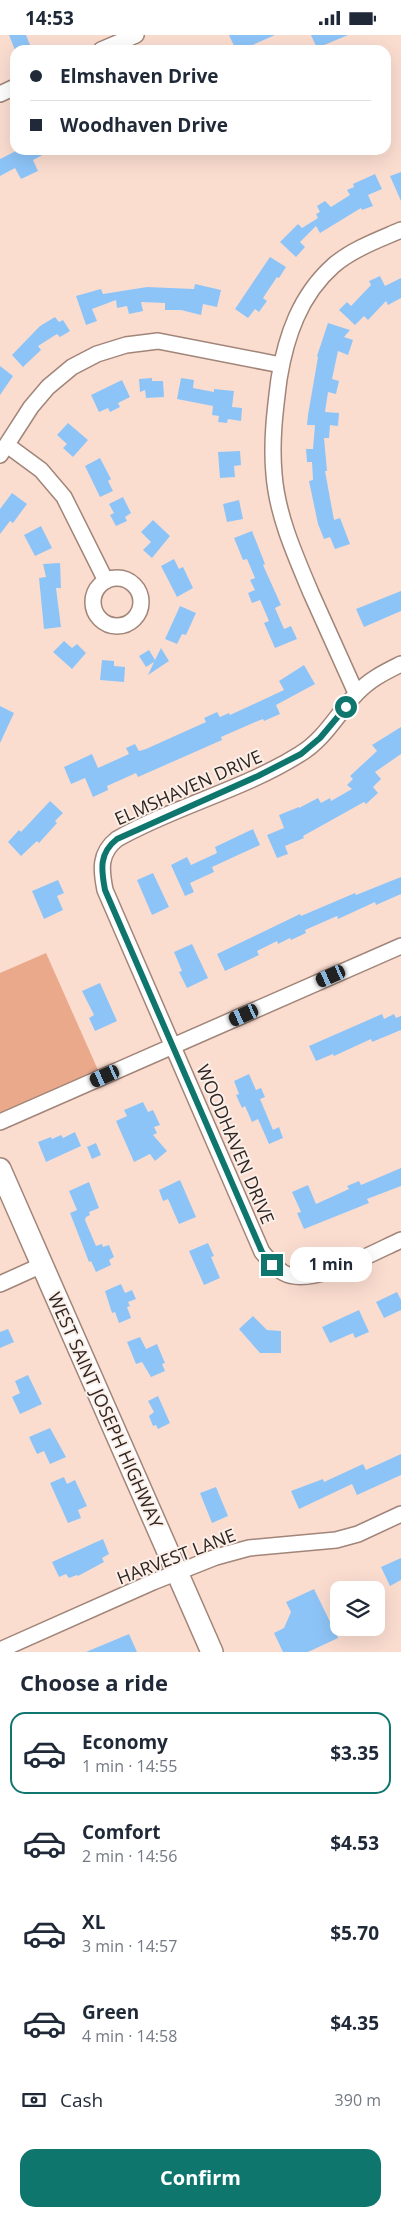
<!DOCTYPE html>
<html lang="en">
<head>
<meta charset="utf-8">
<style>
	body { margin:0; font-family:"Open Sans",sans-serif; background:#f2f2f3; color:#1f2937; height:100vh; display:flex; flex-direction:column; font-size:19px; white-space:nowrap }
	* { box-sizing:border-box; margin:0 }
	p { font-size:16px; color:#747a83 }
	.icon { flex:none; width:28px; height:28px; fill:none; stroke:currentColor; stroke-width:2; stroke-linecap:round; stroke-linejoin:round }
	.map { position:relative; height:1617px; overflow:hidden }
	.drawer { display:flex; flex-direction:column; background:#fff; flex:1 }
	.drawer>* { flex:none }
	.hud { position:absolute; left:10px; top:10px; width:381px; height:110px; border-radius:15px; box-shadow:0 5px 20px #0002; display:grid; align-content:center; height:110px; padding:0 20px; background:#fff }
	.buttons { position:absolute; left:330px; top:1546px; display:grid; gap:10px }
	.buttons a { display:grid; place-items:center; width:55px; height:55px; border-radius:10px; background:#fff; box-shadow:0 5px 20px #0002; font-size:25px }
	.end { position:absolute; width:22px; height:22px; margin:-11px; border:6px solid #0f766e; background:#fff; box-shadow:0 0 0 2px #fff }
	.from { border-radius:50% }
	.bubble { position:absolute; height:35px; border-radius:15px; background:#fff; box-shadow:0 5px 20px #0002; font-size:16px; font-weight:700; line-height:35px; text-align:center }
	.car { position:absolute; width:15px; height:30px; margin:-15px -8px; border-radius:6px; box-shadow:0 0 4px 1px #0007; background:linear-gradient(#222 24%,#8ab4d8 0 40%,#222 0 76%,#8ab4d8 0 86%,#222 0) }
	.hud b { display:flex; align-items:center; gap:18px; height:48px; font-size:19px }
	.hud b+b { border-top:1px solid #e0e1e3 }
	.hud i { width:12px; height:12px; background:#1f2937 }
	ul { padding:0; list-style:none }
	li { display:flex; align-items:center; gap:15px; height:82px; margin:0 10px 8px; padding:0 10px; border:2px solid transparent; border-radius:15px }
	li div { flex:1 }
	li b { display:block; font-size:19px }
	li em { font-style:normal; font-weight:700 }
	li.on { border-color:#0f766e }
	li>.icon { width:45px; height:45px; stroke-width:1.5 }
	h2 { padding:0 20px; font-size:22px; line-height:60px }
	.pay { display:flex; align-items:center; gap:12px; height:55px; padding:0 20px; font-size:19px }
	.pay p { margin-inline-start:auto }
	.action { display:flex; gap:10px; margin-top:auto; padding:10px 20px }
	.action a { flex:1; height:58px; border-radius:15px; background:#0f766e; color:#fff; font-size:20px; font-weight:700; line-height:58px; text-align:center }
	.status { display:flex; justify-content:space-between; align-items:center; height:35px; padding:0 25px; background:#fff; direction:ltr }
	.status svg { height:14px; fill:currentColor }
	.map>svg:first-child { display:block }
	.green { fill:#eba98c }
	.building { fill:#8dc4f7 }
	.lines { fill:none; stroke-linecap:round; stroke-linejoin:round }
	.street-casing { stroke:#a18579; stroke-width:18 }
	.secondary-casing { stroke:#a18579; stroke-width:24 }
	.street { stroke:#fff; stroke-width:15 }
	.secondary { stroke:#fff; stroke-width:21 }
	.route { stroke:#0f766e; stroke-width:6 }
	.labels { text-anchor:middle; dominant-baseline:central; stroke-width:4; stroke-linejoin:round; paint-order:stroke }
	.street-label { font-size:18px; fill:#2f241f; stroke:#fbefe9 }
</style>
</head>
<body>
<div class="status"><b>14:53</b><svg viewBox="0 0 49 12"><path d="M0 12V9h3v3zM5 12V6h3v6zM10 12V3h3v9zM15 12V0h3v12zM26 1h20v11H26zM47 4h2v5h-2z"/></svg></div>
<div class="map">
<svg width="401" height="1617" viewBox="0 0 401 1617">
	<rect width="100%" height="100%" fill="#fbddd0"/>
	<path class="green" d="M46 918 98 1035 0 1079V938Z"/>
	<path class="building" d="M9 0H26L32 15H15Z
		M229 0H275L248 12 247 10 236 15Z
		M311 0H348L317 13Z
		M18 115H52L33 125 38 136 21 144 15 133 0 141V124Z
		M401 137V166L390 141Z
		M375 139 382 154 368 160 373 171 362 175 361 173 320 198 316 191 300 207 305 212 296 222 280 207 298 189 302 193 318 183 316 179 320 177 317 171 325 166 331 172 350 160 347 155 354 152 353 149Z
		M270 222 286 232 279 243 277 242 263 263 267 266 259 277 255 274 248 283 235 274Z
		M380 241 385 251 401 243V263L388 270 386 266 368 285 364 281 355 290 339 275 347 267 351 271 371 250 369 246Z
		M195 249 221 255 217 272 203 269 201 280 181 275H165V268L141 267 143 276 129 279 127 271 117 273 116 265 92 274 97 286 86 290 76 261 101 254 103 259 147 252 194 254Z
		M55 282 59 287 63 285 70 296 60 302 57 299 38 311 41 315 23 332 12 320 40 291Z
		M328 288 350 295 344 302 353 305 348 320 338 316 332 344 339 346 336 359 328 357 325 377 339 378 338 391 330 390 329 403H324L327 436H325L334 485 340 483 350 509 335 514 330 502 324 504 318 489 309 446 313 445 312 427H307L306 414H313L315 390H307L308 380 318 322 317 321Z
		M0 331 13 341 0 360Z
		M152 343V346H163L164 362 146 363 145 355 140 357 139 344Z
		M181 343 194 345 193 353 214 357V354L234 356 232 372 242 373 241 386 228 384 227 388 218 387 219 381 212 380 213 371 177 364Z
		M122 345 130 362 118 368 120 372 110 377 108 373 99 377 91 360Z
		M68 388 88 405 73 422 63 413 67 409 57 400Z
		M240 416 241 430 234 431 235 442 220 443 218 417Z
		M100 423 111 444 108 446 113 456 100 462 85 431Z
		M12 458 27 469 13 488 10 486 0 499V474Z
		M123 462 131 478 125 482 127 486 116 491 110 480 114 478 109 469Z
		M239 465 243 484 227 487 223 469Z
		M153 485 170 501 152 523 143 515 151 507 141 497Z
		M41 491 52 513 35 521 24 500Z
		M252 496 265 529 263 530 281 570 275 573 284 594 291 591 297 604 275 613 264 588 269 586 260 565 252 568 248 558 255 555 250 545 255 543 247 524 243 525 234 503Z
		M174 524 179 534 183 532 193 553 177 562 161 531Z
		M60 528 61 553H56L61 592 44 594 39 543 46 542 43 529Z
		M401 556V576L364 592 356 574Z
		M180 571 196 578 186 600 182 599 177 609 165 604Z
		M64 606 72 613 77 609 86 618 72 634 53 617Z
		M161 613 169 626 148 640 154 627 146 632 139 621 149 615 155 625Z
		M102 625 114 626V631L125 632 124 647 100 645Z
		M304 630 315 649 276 670 280 679 264 686 263 684 253 688 221 702 222 705 138 742 136 738 107 751 108 755 93 762 85 743 71 749 64 732 92 719 98 733 129 719 126 713 135 709 139 716 146 714 206 687 204 683 217 677 220 682 229 678 230 680 284 655 279 646Z
		M0 671 14 678 0 708Z
		M401 692V719L375 737 381 744 373 752 378 758 366 769 364 767 303 801 304 803 285 811 288 819 277 823 267 800 284 793 279 780 299 772V773L318 763 321 768 330 763 331 766 352 754 347 750 353 744 350 741 377 716 372 710Z
		M50 766 63 778 55 786 57 788 39 808 37 806 21 821 8 807 19 795 21 797Z
		M253 794 260 810 212 832 214 837 190 848 194 857 185 861 171 830 187 822 191 830 217 818 215 812Z
		M153 838 169 872 152 880 137 845Z
		M401 842V859L376 870 375 867 338 884 337 881 305 895 306 898 291 905 290 903 278 909 277 906 257 916 259 920 225 936 217 919 300 879 301 881 355 858 356 860Z
		M58 845 64 858 57 861 63 875 44 884 32 856Z
		M192 909 208 943 187 953 179 937 182 936 174 917Z
		M100 948 117 986 95 996 89 983 94 980 82 956Z
		M382 979 384 984 394 979 396 983 401 981V995L372 1007 371 1004 334 1021 333 1019 316 1026 309 1011Z
		M249 1039 256 1055 261 1053 265 1062 260 1064 273 1095 279 1092 283 1103 269 1109 258 1084 252 1087 245 1071 242 1073 236 1060 239 1059 234 1046Z
		M143 1067 148 1077 153 1075 160 1090 154 1092 157 1098 153 1100 167 1116 155 1126 150 1119 134 1127 116 1086 127 1081 124 1075Z
		M75 1097 81 1111 46 1127 38 1107 51 1102 52 1104 61 1100 63 1103Z
		M96 1108 101 1120 92 1124 87 1112Z
		M401 1133V1151L367 1164 369 1168 304 1194 297 1178 301 1177 292 1157 308 1150 316 1169 349 1154 347 1151 359 1146 361 1150Z
		M180 1145 196 1182 179 1189 168 1164 163 1166 159 1155Z
		M89 1147 99 1173 89 1177 90 1180 86 1182 85 1185 96 1211 102 1209 103 1212 109 1210 114 1222 109 1225 111 1230 96 1237 91 1226 89 1227 70 1178 77 1175 69 1156Z
		M208 1208 214 1221 211 1222 220 1243 204 1250 189 1216Z
		M121 1249 125 1258 132 1255 136 1264 128 1267 130 1271 127 1272 131 1283 119 1288 115 1277 112 1278 105 1256Z
		M397 1257 401 1265V1275L384 1283 376 1267Z
		M359 1275 369 1297 355 1303 353 1298 330 1308 322 1292Z
		M253 1281 267 1295 281 1296V1318H260L239 1294Z
		M8 1294 14 1307 0 1313V1297Z
		M140 1302 146 1314 157 1309 165 1328 162 1329 165 1336 151 1342 142 1327 136 1329 127 1307Z
		M28 1340 42 1369 20 1379 12 1362 20 1358 15 1346Z
		M158 1361 170 1388 158 1394 156 1390 153 1391 149 1381 154 1377 148 1366Z
		M50 1393 66 1422 50 1429 44 1416 37 1419 29 1402Z
		M401 1419V1440L357 1460 352 1449 299 1474 291 1456 323 1444 324 1447 363 1429 366 1435Z
		M64 1442 67 1449 75 1445 87 1471 78 1475 81 1483 68 1488 50 1448Z
		M216 1452 228 1481 212 1488 200 1458Z
		M103 1504 109 1519 102 1523 104 1527 78 1541 77 1540 69 1543 66 1539 59 1542 52 1527Z
		M401 1523V1545L390 1551 381 1532Z
		M314 1554 338 1603 308 1617H283L274 1598 284 1593 291 1577 286 1567Z
		M129 1599 137 1617H86Z"/>
	<g class="lines">
		<defs>
			<path id="street" d="M101 15 136 0
				M0 59 15 52
				M7 410 41 435 64 462 106 546
				M0 420 31 372 48 352 72 332 97 319 126 310 158 306 281 330
				M93 567a24 24 0 1 1 48 0a24 24 0 1 1-48 0Z
				M401 629C385 637 370 644 357 658 338 678 324 705 300 719 243 755 175 771 117 804 99 818 101 835 105 855L262 1217C269 1225 275 1233 284 1238 311 1253 374 1217 401 1205
				M356 658C341 625 326 591 311 558 295 520 277 480 274 439 271 407 275 375 279 344 286 301 300 260 334 230 353 214 378 205 401 195
				M0 1087 401 911
				M0 1249 42 1230
				M0 1615 153 1547 216 1522 249 1513 336 1505 358 1499 401 1479"/>
			<path id="secondary" d="M0 1134 212 1617"/>
		</defs>
		<use href="#street" class="street-casing"/>
		<use href="#secondary" class="secondary-casing"/>
		<use href="#street" class="street"/>
		<use href="#secondary" class="secondary"/>
	</g>
	<g class="lines">
		<path class="route" d="M272 1230 262 1217 105 855C101 834 99 818 117 804L258 741 301 719 320 703 346 672"/>
	</g>
	<g class="labels">
		<g class="street-label">
			<text transform="translate(188 752) rotate(-24)">ELMSHAVEN DRIVE</text>
			<text transform="translate(236 1109) rotate(67)">WOODHAVEN DRIVE</text>
			<text transform="translate(106 1375) rotate(66)">WEST SAINT JOSEPH HIGHWAY</text>
			<text transform="translate(176 1521) rotate(-21)">HARVEST LANE</text>
		</g>
	</g>
</svg>
<div class="buttons">
<a><svg class="icon" aria-label="layers" viewBox="0 0 24 24"><path d="M12 4l9 5-9 5-9-5zM3 14l9 5 9-5"/></svg></a>
</div>
<i class="end from" style="left:346px;top:672px"></i>
<i class="end" style="left:272px;top:1230px"></i>
<div class="bubble" style="left:290px;top:1212px;width:82px">1 min</div>
<i class="car" style="left:331px;top:941px;rotate:246deg"></i>
<i class="car" style="left:244px;top:980px;rotate:246deg"></i>
<i class="car" style="left:105px;top:1041px;rotate:246deg"></i>
<div class="hud">
<b><i class="from"></i>Elmshaven Drive</b>
<b><i></i>Woodhaven Drive</b>
</div>
</div>
<section class="drawer">
<h2>Choose a ride</h2>
<ul>
<li class="on"><svg class="icon" aria-label="car" viewBox="0 0 24 24"><path d="M5 17H2v-5l4-1 3-4h7l3 4 3 1v5h-3M9 17h6M6 11h13"/><circle cx="7" cy="17" r="2"/><circle cx="17" cy="17" r="2"/></svg><div><b>Economy</b><p>1 min · 14:55</p></div><em>$3.35</em></li>
<li><svg class="icon" aria-label="car" viewBox="0 0 24 24"><path d="M5 17H2v-5l4-1 3-4h7l3 4 3 1v5h-3M9 17h6M6 11h13"/><circle cx="7" cy="17" r="2"/><circle cx="17" cy="17" r="2"/></svg><div><b>Comfort</b><p>2 min · 14:56</p></div><em>$4.53</em></li>
<li><svg class="icon" aria-label="car" viewBox="0 0 24 24"><path d="M5 17H2v-5l4-1 3-4h7l3 4 3 1v5h-3M9 17h6M6 11h13"/><circle cx="7" cy="17" r="2"/><circle cx="17" cy="17" r="2"/></svg><div><b>XL</b><p>3 min · 14:57</p></div><em>$5.70</em></li>
<li><svg class="icon" aria-label="car" viewBox="0 0 24 24"><path d="M5 17H2v-5l4-1 3-4h7l3 4 3 1v5h-3M9 17h6M6 11h13"/><circle cx="7" cy="17" r="2"/><circle cx="17" cy="17" r="2"/></svg><div><b>Green</b><p>4 min · 14:58</p></div><em>$4.35</em></li>
</ul>
<div class="pay"><svg class="icon" aria-label="cash" viewBox="0 0 24 24"><path d="M3 7h18v10H3z"/><circle cx="12" cy="12" r="2"/></svg>Cash<p>390 m</p></div>
<div class="action"><a>Confirm</a></div>
</section>
</body>
</html>
